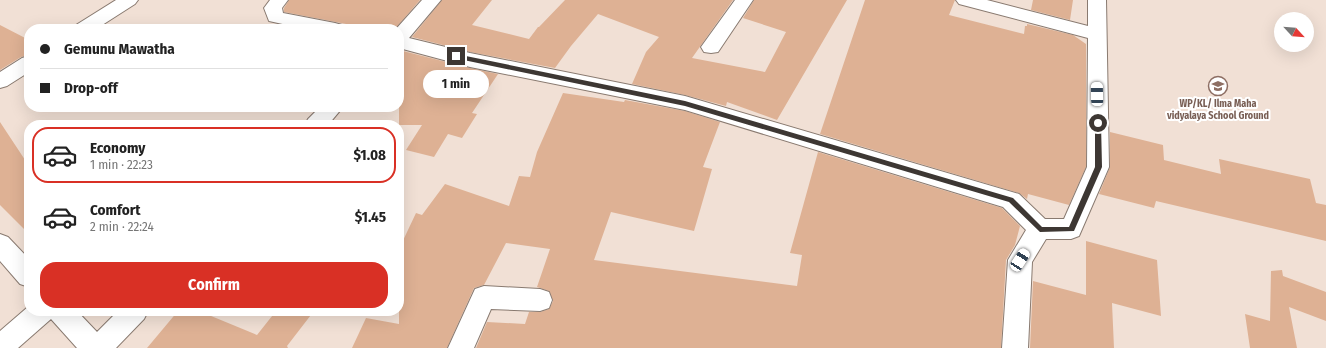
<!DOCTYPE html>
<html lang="en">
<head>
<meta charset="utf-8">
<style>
	body { margin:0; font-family:"Fira Sans Condensed",sans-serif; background:#f6f6f6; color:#222; height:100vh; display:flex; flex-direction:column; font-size:15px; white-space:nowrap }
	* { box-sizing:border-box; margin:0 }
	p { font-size:13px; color:#767676 }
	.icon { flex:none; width:22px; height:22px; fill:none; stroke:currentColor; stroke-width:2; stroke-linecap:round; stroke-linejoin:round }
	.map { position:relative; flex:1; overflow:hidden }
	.side { position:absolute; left:24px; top:120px; width:380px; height:196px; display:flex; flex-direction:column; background:#fff; border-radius:16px; box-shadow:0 4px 16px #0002 }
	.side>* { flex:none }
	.banner { position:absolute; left:24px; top:24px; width:380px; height:88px; border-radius:16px; box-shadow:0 4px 16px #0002; display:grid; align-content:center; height:88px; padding:0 16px; background:#fff }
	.needle { width:26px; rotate:116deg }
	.fabs { position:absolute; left:1274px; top:12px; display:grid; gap:8px }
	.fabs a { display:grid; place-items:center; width:40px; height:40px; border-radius:50%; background:#fff; box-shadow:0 4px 16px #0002; font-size:20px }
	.end { position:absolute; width:18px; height:18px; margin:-9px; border:5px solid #3d3733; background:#fff; box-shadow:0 0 0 2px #fff }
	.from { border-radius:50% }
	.bubble { position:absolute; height:28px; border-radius:14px; background:#fff; box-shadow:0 4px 16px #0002; font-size:13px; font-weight:700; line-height:28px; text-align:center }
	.car { position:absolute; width:12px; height:24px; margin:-12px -6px; border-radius:5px; box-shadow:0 0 3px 1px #0007; background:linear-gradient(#fff 24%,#345 0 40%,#fff 0 76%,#345 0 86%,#fff 0) }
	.banner b { display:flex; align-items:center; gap:14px; height:38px; font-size:15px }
	.banner b+b { border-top:1px solid #e0e0e0 }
	.banner i { width:10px; height:10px; background:#222 }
	ul { padding:7px 0 0; list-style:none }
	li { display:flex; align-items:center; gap:12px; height:56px; margin:0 8px 6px; padding:0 8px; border:2px solid transparent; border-radius:16px }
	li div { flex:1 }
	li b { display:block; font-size:15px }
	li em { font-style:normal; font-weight:700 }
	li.current { border-color:#d93025 }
	li>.icon { width:36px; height:36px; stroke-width:1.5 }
	.action { display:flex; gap:8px; margin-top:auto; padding:8px 16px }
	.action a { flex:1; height:46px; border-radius:16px; background:#d93025; color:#fff; font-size:16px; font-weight:700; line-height:46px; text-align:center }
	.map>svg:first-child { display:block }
	.building { fill:#deb194 }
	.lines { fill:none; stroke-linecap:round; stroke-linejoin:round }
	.minor-casing { stroke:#897a70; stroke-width:2 }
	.minor { fill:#fff; fill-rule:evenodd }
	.route { fill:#3d3733 }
	.labels { text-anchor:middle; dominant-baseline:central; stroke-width:4; stroke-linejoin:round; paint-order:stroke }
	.education-label { font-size:10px; font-weight:bold; fill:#785e54; stroke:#fff }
</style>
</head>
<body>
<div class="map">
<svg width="1326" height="348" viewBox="0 0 1326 348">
	<rect width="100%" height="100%" fill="#f1e0d5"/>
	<path class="building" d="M289 0H420L395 29H372L284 12V8Z
		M442 0H492L472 25 529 39 538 27H539L565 0H733L692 58 765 72 786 32 743 18 754 0H847L777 120 727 102 726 106 685 95 632 84 646 52 659 37 598 14 571 46 555 68 470 52 412 37Z
		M865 0H955L949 15 1024 34 1025 26H1027V24L1073 35 1086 44V167L1069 205 1028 194 1027 199 1019 193 820 134Z
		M1033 0H1073L1070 20 1031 10Z
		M0 25 29 40V55L21 57 0 70Z
		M399 50 470 68 498 74 472 113 477 114 462 138 448 134 434 157 406 150 422 125H399Z
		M563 93 624 102 625 100 685 111 720 122 703 167 712 169 694 231 611 212 594 260 797 286 802 255 790 253 818 152 1002 208 1020 226 1015 245 1006 260 1001 348H476L487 322 525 324 529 312H540L549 309 553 301 549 291 537 287 550 249 506 243 484 285 474 288 447 348H352L366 318 399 324V249L416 213 422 215 445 184 509 206 519 176 530 177 537 152Z
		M0 122 29 166V234L0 205Z
		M1110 132 1163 145 1164 160 1221 174 1219 159 1310 179 1316 203 1326 205V241L1156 201 1154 208 1099 194 1110 167Z
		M1086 241 1157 260 1161 316 1112 303 1114 348H1030L1033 281 1086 295Z
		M1282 270 1283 276 1326 292V321L1289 307 1297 348H1250L1245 314 1270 321 1271 271Z
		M178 311H199L257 335 276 311H314L287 346 288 348H147Z"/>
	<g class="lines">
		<defs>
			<path id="minor" d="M116 0H138L135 4 96 29H74L76 25Z
				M270 0H288L282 8 283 13 335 23 342 25 344 29H305L269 21 264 8Z
				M422 0H441L409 38 470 53 685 96 1019 194 1045 219H1064L1087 167 1088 38 959 4 956 0H987L1088 26V0H1106L1109 167 1079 236 1071 239H1046L1032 262 1028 348H1002L1008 260 1026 230 1003 207 685 110 470 67 399 48V29H396Z
				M735 0H753L718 52 711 53 704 52 701 47Z
				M29 56V72L7 86 0 88V72L22 58Z
				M320 107H343L328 125H305L308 119Z
				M0 234 8 237 29 259V287L20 284 0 261Z
				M484 286 540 289 549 292 552 300 549 308 540 311 491 309 474 348H448L475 289Z
				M29 306V311H77L97 332 118 311H148L144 319 116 348H77L51 319 18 348H0V331Z"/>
		</defs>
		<use href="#minor" class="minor-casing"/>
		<use href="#minor" class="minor"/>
	</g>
	<path class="route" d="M456 54 685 101 1013 198 1042 227H1069L1095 167V123L1098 121 1101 123 1102 167 1074 231 1040 232 1009 202 685 106 454 58 453 56Z"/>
	<defs>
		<symbol id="school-ring" viewBox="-11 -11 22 22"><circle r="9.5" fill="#fff" stroke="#8d6e63" stroke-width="1.5"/><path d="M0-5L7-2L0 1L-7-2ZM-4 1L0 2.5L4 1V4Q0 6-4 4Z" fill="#8d6e63"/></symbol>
	</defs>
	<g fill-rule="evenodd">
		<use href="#school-ring" x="1207" y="75" width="22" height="22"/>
	</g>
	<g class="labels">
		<g class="education-label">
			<text x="1218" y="104">WP/KL/ Ilma Maha<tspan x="1218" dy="12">vidyalaya School Ground</tspan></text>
		</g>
	</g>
</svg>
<div class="fabs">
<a><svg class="needle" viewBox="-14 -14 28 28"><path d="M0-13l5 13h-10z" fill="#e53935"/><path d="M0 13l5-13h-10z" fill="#767676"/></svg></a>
</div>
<i class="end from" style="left:1098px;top:123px"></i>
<i class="end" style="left:456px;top:56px"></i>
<div class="bubble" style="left:423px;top:70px;width:66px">1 min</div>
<i class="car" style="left:1097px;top:94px;rotate:359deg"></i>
<i class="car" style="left:1020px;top:260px;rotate:33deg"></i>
<div class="banner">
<b><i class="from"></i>Gemunu Mawatha</b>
<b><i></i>Drop-off</b>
</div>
<section class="side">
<ul>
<li class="current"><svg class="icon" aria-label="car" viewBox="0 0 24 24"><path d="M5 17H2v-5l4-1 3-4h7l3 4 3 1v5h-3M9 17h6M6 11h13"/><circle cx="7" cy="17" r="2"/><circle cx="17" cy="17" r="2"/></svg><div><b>Economy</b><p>1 min · 22:23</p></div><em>$1.08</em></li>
<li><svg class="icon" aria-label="car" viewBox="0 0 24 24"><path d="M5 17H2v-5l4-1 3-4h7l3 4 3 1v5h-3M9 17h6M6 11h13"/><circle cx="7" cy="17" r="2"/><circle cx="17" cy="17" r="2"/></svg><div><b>Comfort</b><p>2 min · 22:24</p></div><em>$1.45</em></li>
</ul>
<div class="action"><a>Confirm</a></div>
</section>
</div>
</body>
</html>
